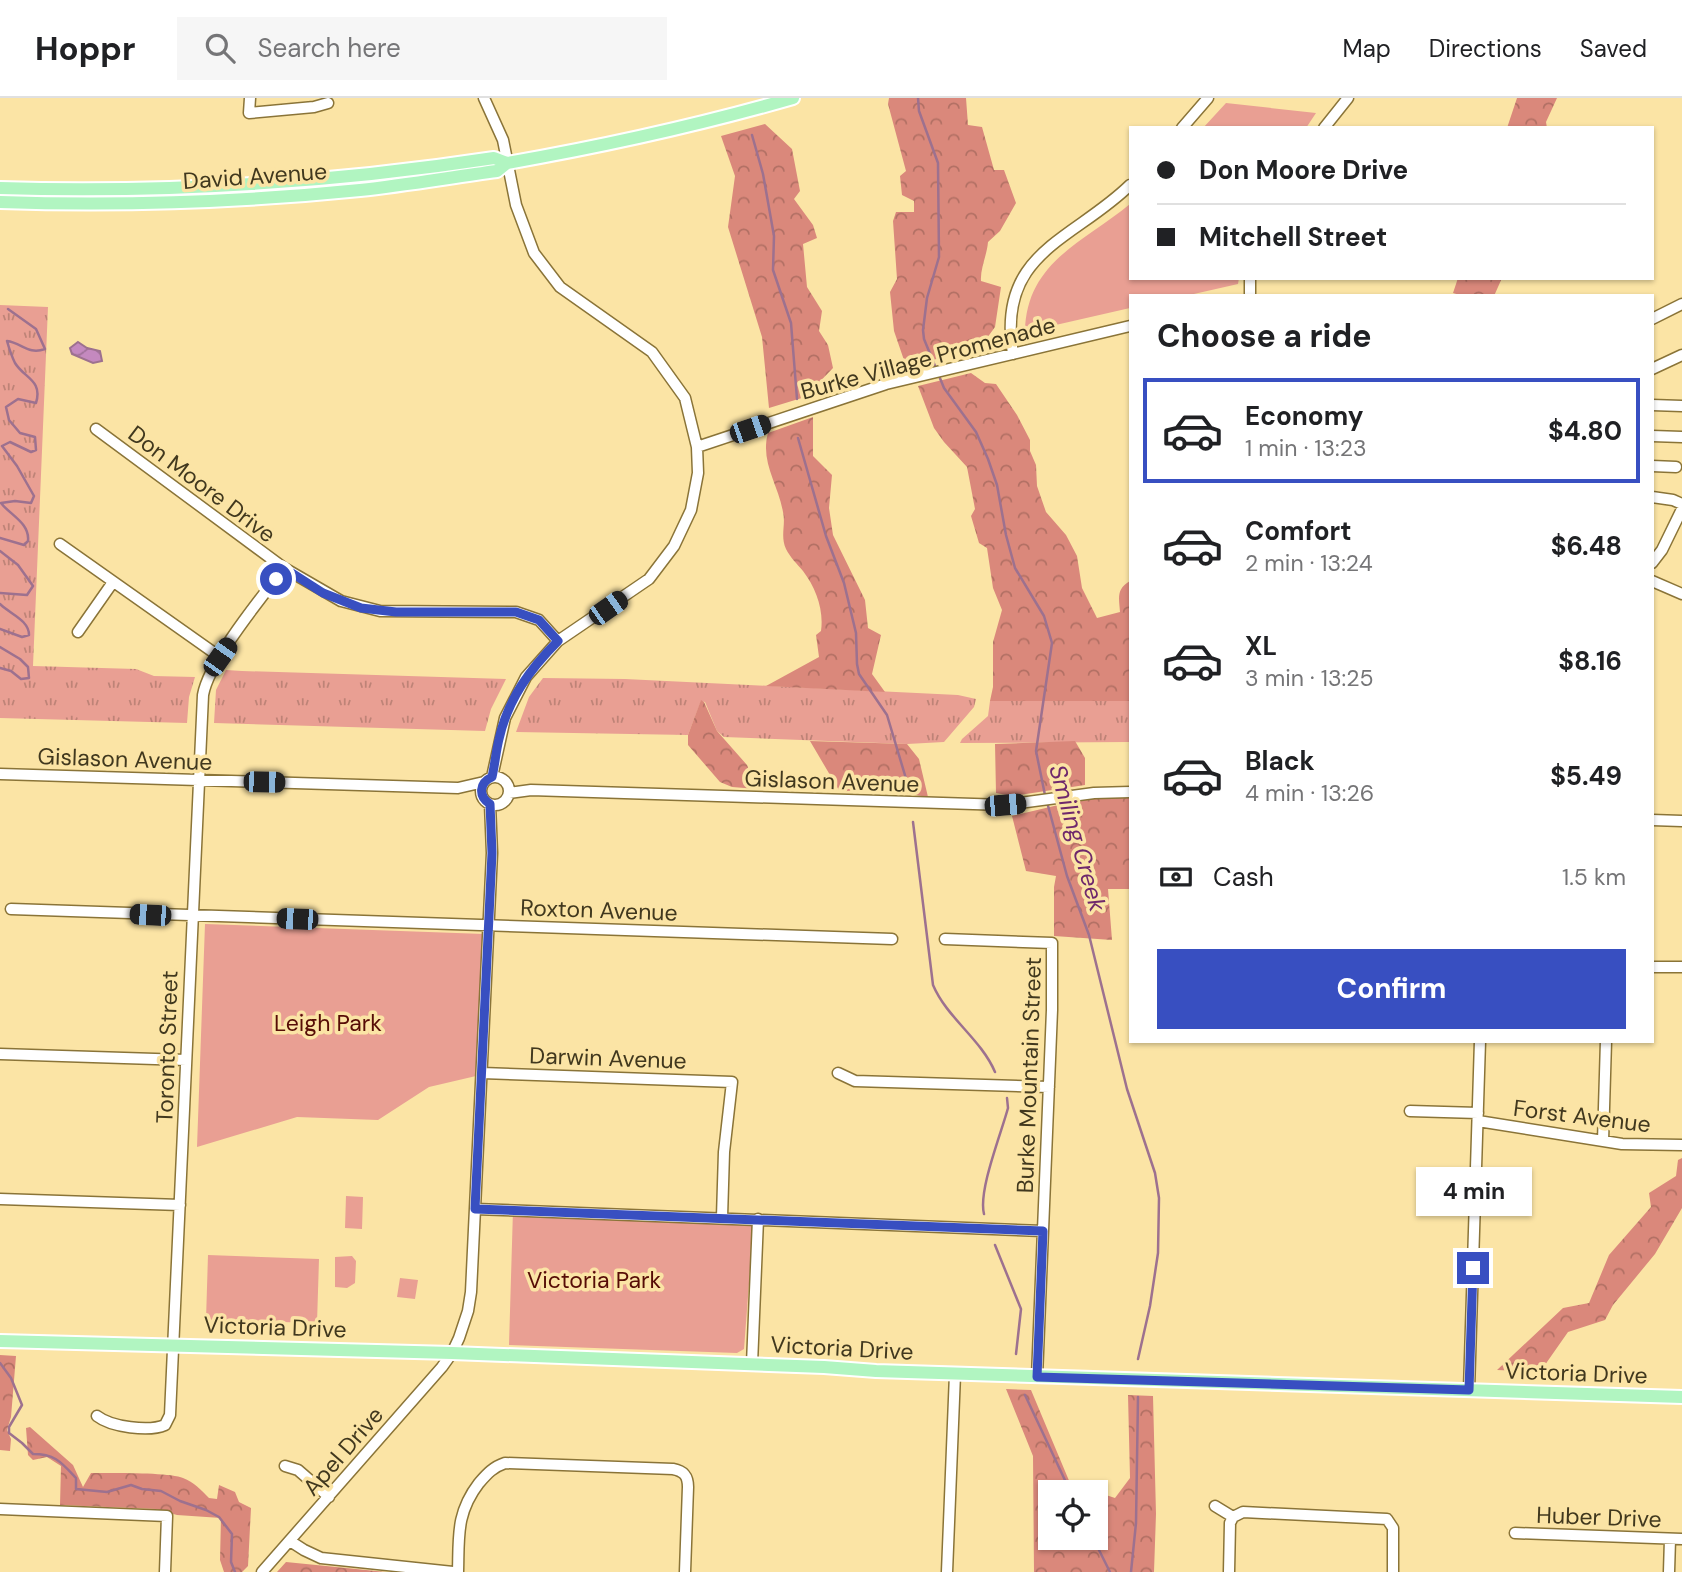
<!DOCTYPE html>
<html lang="en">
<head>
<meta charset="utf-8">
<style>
	body { margin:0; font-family:"DM Sans",sans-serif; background:#f6f6f6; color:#202124; height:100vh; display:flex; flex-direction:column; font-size:26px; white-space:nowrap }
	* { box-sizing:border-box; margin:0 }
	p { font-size:23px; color:#757577 }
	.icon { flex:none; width:38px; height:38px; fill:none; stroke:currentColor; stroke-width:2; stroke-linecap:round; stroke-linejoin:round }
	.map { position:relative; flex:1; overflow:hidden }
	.details { position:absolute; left:1129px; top:196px; width:525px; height:749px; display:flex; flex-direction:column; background:#fff; border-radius:0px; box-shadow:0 2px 5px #0004 }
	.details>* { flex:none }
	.banner { position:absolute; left:1129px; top:28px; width:525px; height:154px; border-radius:0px; box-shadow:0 2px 5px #0004; display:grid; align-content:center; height:154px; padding:0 28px; background:#fff }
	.buttons { position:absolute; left:1038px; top:1382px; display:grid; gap:14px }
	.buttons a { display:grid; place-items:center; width:70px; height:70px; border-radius:0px; background:#fff; box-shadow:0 2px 5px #0004; font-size:35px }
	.end { position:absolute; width:32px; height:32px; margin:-16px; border:9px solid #384fc1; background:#fff; box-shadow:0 0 0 4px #fff }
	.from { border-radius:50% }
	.bubble { position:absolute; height:49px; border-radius:0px; background:#fff; box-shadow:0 2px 5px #0004; font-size:23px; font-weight:700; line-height:49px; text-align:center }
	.car { position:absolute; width:21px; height:42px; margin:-21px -10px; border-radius:9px; box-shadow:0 0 5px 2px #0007; background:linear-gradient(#222 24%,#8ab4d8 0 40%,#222 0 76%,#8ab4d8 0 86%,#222 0) }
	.banner b { display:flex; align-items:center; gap:24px; height:66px; font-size:26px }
	.banner b+b { border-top:2px solid #e0e0e0 }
	.banner i { width:18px; height:18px; background:#202124 }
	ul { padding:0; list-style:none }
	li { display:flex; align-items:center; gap:21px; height:105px; margin:0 14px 10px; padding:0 14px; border:4px solid transparent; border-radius:0px }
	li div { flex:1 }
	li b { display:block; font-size:26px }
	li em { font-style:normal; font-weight:700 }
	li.current { border-color:#384fc1 }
	li>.icon { width:63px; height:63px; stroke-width:1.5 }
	h2 { padding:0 28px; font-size:32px; line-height:84px }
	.pay { display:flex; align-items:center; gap:18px; height:77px; padding:0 28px; font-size:26px }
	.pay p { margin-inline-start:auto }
	.primary-button { display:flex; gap:14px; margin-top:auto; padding:14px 28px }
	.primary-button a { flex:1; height:80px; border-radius:0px; background:#384fc1; color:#fff; font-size:28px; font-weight:700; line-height:80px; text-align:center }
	header { display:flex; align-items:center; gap:42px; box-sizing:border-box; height:98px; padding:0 35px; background:#fff; border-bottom:2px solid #e0e0e0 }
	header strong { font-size:33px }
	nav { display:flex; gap:38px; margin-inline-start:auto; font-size:24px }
	.search { width:490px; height:63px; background:#f6f6f6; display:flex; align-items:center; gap:18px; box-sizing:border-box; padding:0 24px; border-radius:0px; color:#757577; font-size:26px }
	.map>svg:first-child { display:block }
	.grass { fill:url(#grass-tufts) }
	.forest { fill:url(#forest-crowns); fill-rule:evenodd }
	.green { fill:#e99f93 }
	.water { fill:url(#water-waves); stroke:#9d718f; stroke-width:2 }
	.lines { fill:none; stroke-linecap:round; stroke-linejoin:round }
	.stream { stroke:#9d718f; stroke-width:2.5 }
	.minor-casing { stroke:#8a7438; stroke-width:13 }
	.major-casing { stroke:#fff; stroke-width:16 }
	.minor { stroke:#fff; stroke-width:10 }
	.major { stroke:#b1f5c1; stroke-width:12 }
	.route { stroke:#384fc1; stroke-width:9 }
	.labels { text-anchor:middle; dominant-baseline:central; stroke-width:7; stroke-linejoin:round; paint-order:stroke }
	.street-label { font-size:23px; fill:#41381e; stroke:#fbe4a5 }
	.park-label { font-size:23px; fill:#560c06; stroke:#fbe4a5 }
	.water-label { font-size:24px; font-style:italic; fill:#6f286c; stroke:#fbe4a5 }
</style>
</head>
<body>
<header>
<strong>Hoppr</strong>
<div class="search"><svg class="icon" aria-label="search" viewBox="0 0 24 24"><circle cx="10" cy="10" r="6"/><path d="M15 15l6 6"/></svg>Search here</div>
<nav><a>Map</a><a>Directions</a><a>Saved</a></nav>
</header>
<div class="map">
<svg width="1682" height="1474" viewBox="0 0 1682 1474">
	<defs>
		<pattern id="grass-tufts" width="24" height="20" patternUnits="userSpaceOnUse" patternTransform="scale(1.75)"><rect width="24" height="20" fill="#e99f93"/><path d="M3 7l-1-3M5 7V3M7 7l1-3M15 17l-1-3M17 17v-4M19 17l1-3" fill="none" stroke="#be8377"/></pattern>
		<pattern id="forest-crowns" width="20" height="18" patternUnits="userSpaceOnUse" patternTransform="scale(1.75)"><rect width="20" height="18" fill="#da887b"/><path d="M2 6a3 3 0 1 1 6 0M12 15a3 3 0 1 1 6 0" fill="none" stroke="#b27064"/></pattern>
		<pattern id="water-waves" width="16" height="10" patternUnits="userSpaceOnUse" patternTransform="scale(1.75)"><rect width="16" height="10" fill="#c489bf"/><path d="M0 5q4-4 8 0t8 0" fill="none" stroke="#a1719b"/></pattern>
	</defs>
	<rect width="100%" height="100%" fill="#fbe4a5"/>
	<path class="grass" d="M0 207 48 209 33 568 136 571 154 578 195 579 189 599 187 625 0 620Z
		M226 572 242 573 506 581 491 611 485 633 214 625 216 592Z
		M543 580 625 581 958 597 976 601 974 609 944 644 907 646 724 639 717 633 705 604 701 603 688 637 516 634 529 599Z
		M990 603H1130V644L960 645 962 641 988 618Z"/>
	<path class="forest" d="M889 0H966L968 27 982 29 994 72H1004L1016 105 1000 133 988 144C987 157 980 171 981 183L1001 189 995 229 987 240 962 247 963 255 906 268 894 233 890 194 897 181 893 123 896 114H914V103L902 97 900 78 906 73 888 6Z
		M1517 0H1557L1546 24 1547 30H1507Z
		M765 26 792 51 800 93 794 101 813 127 817 140 803 146 807 189 822 213 819 233 828 247 833 270 805 299 769 310 762 239 728 129 735 78 721 38Z
		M1458 180H1502L1494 198H1463L1453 195Z
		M971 275 985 285 996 286 1017 317 1030 342V353L1036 367 1037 388 1046 414 1066 437 1077 458 1082 490 1097 520 1120 514C1119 500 1116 491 1130 483V603H990L993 589V544L1002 512 993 490 987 450 979 445 971 418 975 411 967 369 944 344 934 330 918 288Z
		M813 319V358L832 377 829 410 833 437 865 502 868 530 881 537 872 576 885 594 766 588 819 559 816 537 821 533C824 512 816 490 803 473 797 466 790 459 786 451 780 438 786 427 783 414 778 386 760 364 768 335Z
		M701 602 704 604 717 633 747 667 757 691 732 689 720 684 688 647V637Z
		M810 643 907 646 919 661 928 699 897 694 887 688 840 694Z
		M1075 643 1085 660V687L1012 698 996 695 995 646Z
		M1088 700H1130V791H1108L1112 842 1054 838V789L1056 778 1026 773 1012 718Z
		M1682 1060V1110L1655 1156 1613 1207 1605 1222 1568 1234 1540 1274 1497 1272 1563 1210 1589 1205 1609 1157 1651 1109 1649 1095 1676 1078 1678 1062Z
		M0 1257 16 1258 11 1319 7 1332 11 1341 10 1353 0 1352Z
		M1006 1291 1031 1292 1070 1385 1115 1400 1130 1380 1128 1297 1153 1298 1156 1416 1154 1474H1034L1033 1358ZM1050 1395H1096V1440H1050Z
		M30 1329 73 1367 83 1389 91 1375C108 1375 170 1374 183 1380 194 1384 201 1392 209 1400L217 1401 219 1387 235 1394 239 1404 251 1410 248 1468 242 1474H224L220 1462 221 1420 177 1417 156 1411 60 1407 61 1368 47 1359 33 1362 28 1357 26 1330Z
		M286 1464 386 1474H277Z"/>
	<path class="green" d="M1226 5 1316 15 1306 30H1203Z
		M1130 106V180H1239L1238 186 1185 198H1130V210L1025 234C1026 164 1084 144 1130 106Z
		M205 826 484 836 476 978 429 989 378 1022 297 1019 197 1049Z
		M346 1098 363 1099 362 1131 345 1130Z
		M513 1112 754 1120 744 1251 737 1255 509 1247Z
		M208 1157 319 1161 317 1225 206 1222Z
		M352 1158 356 1163 355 1185 347 1190 335 1189V1159Z
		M400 1180 418 1182 415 1201 397 1199Z"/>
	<path class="water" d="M78 244 87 250 100 253 102 263 93 265 72 256 70 250Z"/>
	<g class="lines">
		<path class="stream" d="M918 0 919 13 938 65 939 159 927 200 923 232 924 241 944 290 976 334 988 361 997 387 1006 437 1015 470 1044 518 1052 545 1036 653 1045 697
			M752 37 763 76 774 138 773 172 791 225 797 301
			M798 340 826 438 844 485 856 535 857 566 859 576 887 617 910 694
			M0 440 24 447 28 443C30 425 10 417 1 405L15 403 31 405 34 398 17 368 2 348 10 344 31 354 36 352 35 339 20 335 9 322 6 309 18 301 36 305C43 282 24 280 15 265 12 259 9 250 7 243 22 245 28 257 45 251L36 231 8 211
			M0 453 18 467 33 488 27 497 0 495
			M0 506C10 516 29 522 29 537L22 539 0 531
			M0 549 20 561 28 569 29 580 21 581 11 573 0 570
			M1047 704 1067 778 1089 837 1127 991 1155 1075 1159 1100 1158 1155 1150 1208 1138 1261
			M913 724 933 887C947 920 981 941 995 974
			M984 1116C978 1093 1001 1036 1008 1010L1007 1000
			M995 1147 1021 1211 1016 1256
			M0 1265 11 1280 22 1307 9 1329V1335L22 1345 33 1356C55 1356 61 1364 76 1380V1391L107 1394 131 1387 142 1391 161 1393 180 1403 206 1412 219 1419 232 1436 231 1464 235 1474
			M1025 1297 1071 1395
			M1093 1440 1110 1474
			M1131 1474 1136 1425 1138 1299"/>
		<defs>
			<path id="minor" d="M250 0 249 15 314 9 328 5
				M484 0 503 42 516 107 534 155 560 189 652 254 685 300 697 349 698 375 691 412 674 448 649 481 558 543 526 579 505 620 492 679
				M1182 30 1208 0
				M1324 30 1348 0
				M1250 180V198
				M1652 221 1682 206
				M1013 256C996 154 1074 142 1130 87
				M1652 271 1682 257
				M1652 307 1682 308
				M96 331 284 470 341 503 380 513 516 514 539 522 558 543
				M1652 338 1682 339
				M697 349 886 286 1130 228
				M1652 368 1676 369
				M1652 399 1673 402 1682 406
				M60 446 220 559
				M1652 465 1662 452 1682 411
				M1652 483 1682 496
				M78 534 113 484
				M0 676 458 690 484 684
				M481 693a14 14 0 1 1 28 0a14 14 0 1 1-28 0Z
				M509 695 531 692 1005 707 1094 695 1130 694
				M1652 722 1682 723
				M11 811 892 841
				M945 841 1052 845V912L1037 1279
				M1652 869H1682
				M0 956 186 962
				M482 975 732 984 724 1054 722 1119
				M838 975 855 983 1049 989
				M1410 1013 1478 1015
				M1478 1023 1622 1046 1682 1047
				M1603 1043 1606 943
				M0 1101 180 1107
				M475 1111 1043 1133
				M752 1266 758 1121
				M1469 1292 1480 943
				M97 1318C111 1329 149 1334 165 1327L170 1317 203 597C209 563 261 500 284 470
				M285 1368 298 1372 329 1399
				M1215 1408 1233 1419
				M0 1411 167 1418 165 1474
				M1515 1435 1682 1441
				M290 1443 304 1452 321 1460 453 1474
				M262 1474 442 1269 452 1255 459 1240 468 1213 471 1194 492 755 490 706
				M458 1474C459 1438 456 1415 479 1385 487 1376 493 1369 505 1365L673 1371C684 1373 688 1378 688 1389L685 1474
				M947 1474 955 1276
				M1229 1474 1230 1425 1233 1419 1243 1414 1387 1421 1393 1430V1474
				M1669 1474 1670 1441"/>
			<path id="major" d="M0 90C166 95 330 85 494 60L507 65
				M0 104C120 108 241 104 360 92 406 87 452 79 497 73L507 65C604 48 699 27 793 0
				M0 1243 452 1255 824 1269 876 1273 1682 1299"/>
		</defs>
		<use href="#minor" class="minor-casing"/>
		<use href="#major" class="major-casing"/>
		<use href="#minor" class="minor"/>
		<use href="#major" class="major"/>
	</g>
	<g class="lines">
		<path class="route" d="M276 481 284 470 323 495 361 510 396 514H516L539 522 558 543C530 571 508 601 499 641 496 653 495 666 492 679 479 685 478 698 490 706L492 755 475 1111 1043 1133 1037 1279 1469 1292 1473 1170"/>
	</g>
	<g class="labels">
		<g class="street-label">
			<text transform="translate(255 78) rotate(-4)">David Avenue</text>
			<text transform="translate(928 260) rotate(-15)">Burke Village Promenade</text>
			<text transform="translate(202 386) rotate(37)">Don Moore Drive</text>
			<text transform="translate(125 661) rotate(2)">Gislason Avenue</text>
			<text transform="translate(832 683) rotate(2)">Gislason Avenue</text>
			<text transform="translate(599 812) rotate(2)">Roxton Avenue</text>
			<text transform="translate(167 949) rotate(-88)">Toronto Street</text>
			<text transform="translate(608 960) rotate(2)">Darwin Avenue</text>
			<text transform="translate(1029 977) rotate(-88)">Burke Mountain Street</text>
			<text transform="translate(1582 1018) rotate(7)">Forst Avenue</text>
			<text transform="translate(275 1229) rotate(2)">Victoria Drive</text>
			<text transform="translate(842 1250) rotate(3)">Victoria Drive</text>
			<text transform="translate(1576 1275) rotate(2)">Victoria Drive</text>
			<text transform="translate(343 1353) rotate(-49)">Apel Drive</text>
			<text transform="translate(1599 1419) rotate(2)">Huber Drive</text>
		</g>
		<g class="park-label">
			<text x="328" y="925">Leigh Park</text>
			<text x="594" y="1182">Victoria Park</text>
		</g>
		<g class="water-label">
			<text transform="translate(1078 740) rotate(74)">Smiling Creek</text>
		</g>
	</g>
</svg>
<div class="buttons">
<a><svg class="icon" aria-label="locate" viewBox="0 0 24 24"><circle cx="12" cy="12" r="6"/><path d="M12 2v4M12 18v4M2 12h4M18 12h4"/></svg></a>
</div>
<i class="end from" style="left:276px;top:481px"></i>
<i class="end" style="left:1473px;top:1170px"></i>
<div class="bubble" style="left:1416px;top:1069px;width:116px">4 min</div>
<i class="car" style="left:750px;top:331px;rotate:71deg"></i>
<i class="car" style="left:608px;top:510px;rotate:55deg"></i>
<i class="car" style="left:220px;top:559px;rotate:35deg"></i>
<i class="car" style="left:264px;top:684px;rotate:91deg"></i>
<i class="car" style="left:1005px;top:707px;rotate:85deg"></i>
<i class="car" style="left:150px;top:817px;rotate:273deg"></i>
<i class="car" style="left:297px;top:821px;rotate:272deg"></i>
<div class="banner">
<b><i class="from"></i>Don Moore Drive</b>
<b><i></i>Mitchell Street</b>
</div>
<section class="details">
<h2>Choose a ride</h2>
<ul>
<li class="current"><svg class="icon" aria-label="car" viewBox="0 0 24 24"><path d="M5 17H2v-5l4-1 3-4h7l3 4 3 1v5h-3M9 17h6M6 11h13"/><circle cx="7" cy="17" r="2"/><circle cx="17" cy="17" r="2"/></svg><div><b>Economy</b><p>1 min · 13:23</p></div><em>$4.80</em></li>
<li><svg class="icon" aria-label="car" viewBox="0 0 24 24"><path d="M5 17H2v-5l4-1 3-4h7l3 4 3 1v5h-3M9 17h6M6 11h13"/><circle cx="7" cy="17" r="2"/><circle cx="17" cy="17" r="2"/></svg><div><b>Comfort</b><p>2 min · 13:24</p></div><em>$6.48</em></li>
<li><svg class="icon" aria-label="car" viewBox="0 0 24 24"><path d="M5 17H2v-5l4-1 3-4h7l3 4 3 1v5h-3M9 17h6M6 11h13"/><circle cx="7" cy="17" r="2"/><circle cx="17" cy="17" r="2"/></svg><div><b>XL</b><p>3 min · 13:25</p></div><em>$8.16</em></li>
<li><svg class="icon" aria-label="car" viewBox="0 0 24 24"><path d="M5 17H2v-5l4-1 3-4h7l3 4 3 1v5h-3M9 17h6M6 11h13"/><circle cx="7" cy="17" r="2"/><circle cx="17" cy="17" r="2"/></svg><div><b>Black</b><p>4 min · 13:26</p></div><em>$5.49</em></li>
</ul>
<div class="pay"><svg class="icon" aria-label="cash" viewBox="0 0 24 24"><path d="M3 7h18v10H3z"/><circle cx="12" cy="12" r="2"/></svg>Cash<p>1.5 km</p></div>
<div class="primary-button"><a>Confirm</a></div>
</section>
</div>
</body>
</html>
